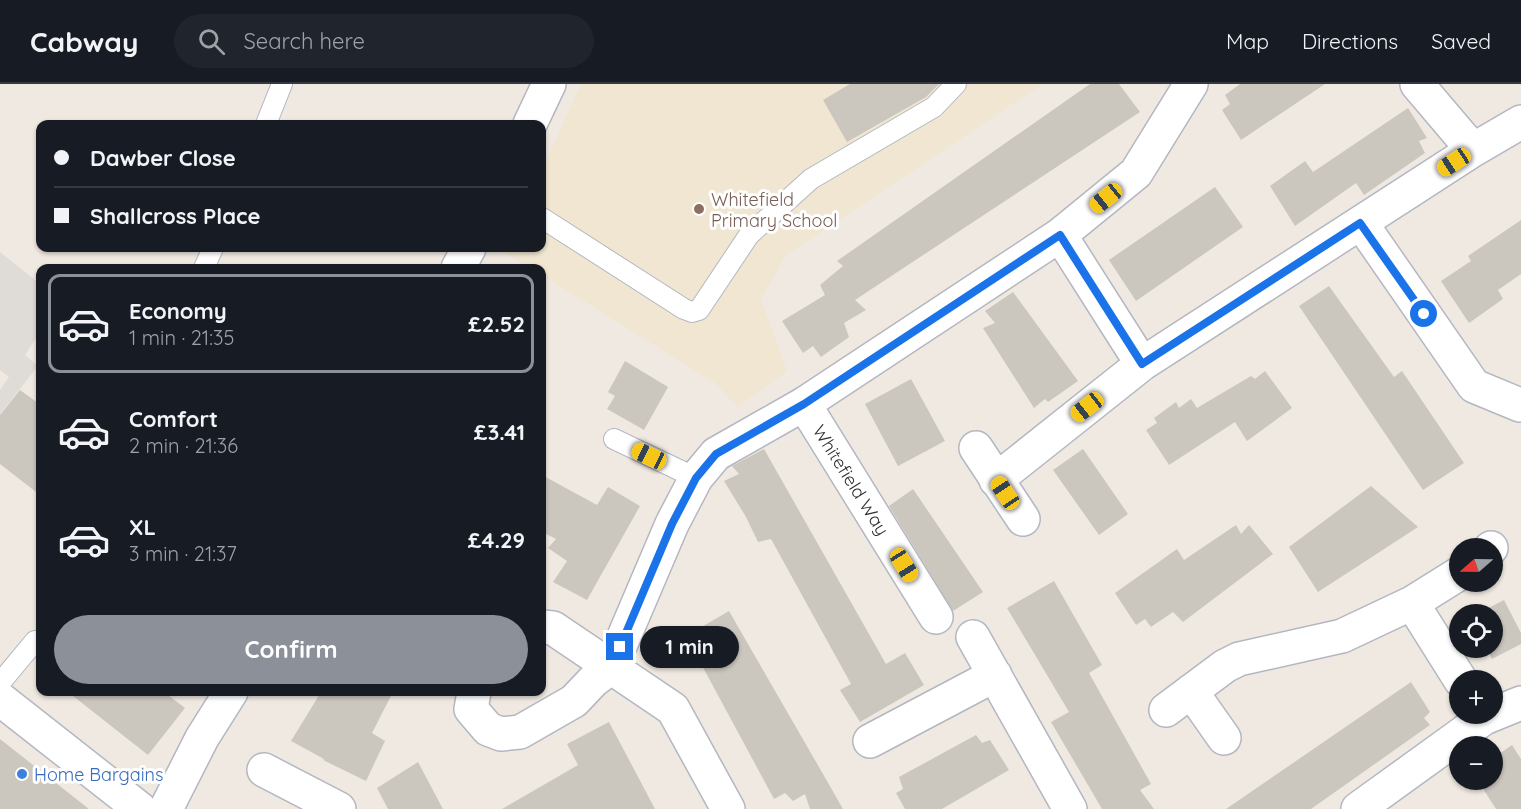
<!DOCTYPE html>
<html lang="en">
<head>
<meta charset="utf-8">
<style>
	body { margin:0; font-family:Quicksand,sans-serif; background:#20242c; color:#f1f3f6; height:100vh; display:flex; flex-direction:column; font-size:22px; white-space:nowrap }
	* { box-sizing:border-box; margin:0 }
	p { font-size:20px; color:#9ea1a6 }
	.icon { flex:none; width:33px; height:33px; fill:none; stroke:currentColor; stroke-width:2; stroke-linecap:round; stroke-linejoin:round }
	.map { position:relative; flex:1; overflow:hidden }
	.details { position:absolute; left:36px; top:180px; width:510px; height:432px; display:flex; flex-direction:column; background:#171b24; border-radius:12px; box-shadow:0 2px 4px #0004 }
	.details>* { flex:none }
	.guide { position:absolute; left:36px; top:36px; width:510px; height:132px; border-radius:12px; box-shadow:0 2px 4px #0004; display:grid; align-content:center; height:132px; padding:0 18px; background:#171b24 }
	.needle { width:39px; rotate:250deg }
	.tools { position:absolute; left:1449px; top:454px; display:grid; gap:12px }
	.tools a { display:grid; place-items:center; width:54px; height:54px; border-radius:50%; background:#171b24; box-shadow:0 2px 4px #0004; font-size:30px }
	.end { position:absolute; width:27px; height:27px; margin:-14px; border:8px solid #1a73e8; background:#fff; box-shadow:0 0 0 3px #fff }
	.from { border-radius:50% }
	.bubble { position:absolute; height:42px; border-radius:21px; background:#171b24; box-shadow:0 2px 4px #0004; font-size:20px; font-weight:700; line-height:42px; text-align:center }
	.car { position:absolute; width:18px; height:36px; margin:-18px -9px; border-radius:8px; box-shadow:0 0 4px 2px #0007; background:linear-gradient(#f5c518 24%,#345 0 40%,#f5c518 0 76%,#345 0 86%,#f5c518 0) }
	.guide b { display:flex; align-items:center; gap:21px; height:57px; font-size:22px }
	.guide b+b { border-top:2px solid #363941 }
	.guide i { width:15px; height:15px; background:#f1f3f6 }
	ul { padding:10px 0 0; list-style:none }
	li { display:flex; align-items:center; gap:18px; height:99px; margin:0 12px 9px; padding:0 6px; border:3px solid transparent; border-radius:12px }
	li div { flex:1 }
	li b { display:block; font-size:22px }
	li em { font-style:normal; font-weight:700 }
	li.current { border-color:#8c9099 }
	li>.icon { width:54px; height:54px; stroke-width:1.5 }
	.action { display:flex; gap:12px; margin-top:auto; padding:12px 18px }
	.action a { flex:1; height:69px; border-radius:36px; background:#8c9099; color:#fff; font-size:24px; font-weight:700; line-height:69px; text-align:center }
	header { display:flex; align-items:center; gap:36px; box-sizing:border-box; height:84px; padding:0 30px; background:#171b24; border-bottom:2px solid #363941 }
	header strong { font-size:28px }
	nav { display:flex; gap:33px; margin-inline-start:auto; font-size:21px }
	.search { width:420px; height:54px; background:#20242c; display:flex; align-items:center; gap:15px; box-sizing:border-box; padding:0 21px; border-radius:33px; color:#9ea1a6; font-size:22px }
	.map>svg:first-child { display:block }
	.education { fill:#f0e6d1 }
	.plaza { fill:#dfdcd8 }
	.building { fill:#cbc7bf }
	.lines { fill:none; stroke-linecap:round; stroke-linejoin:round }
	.lane-casing { stroke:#b4b7c1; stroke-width:22 }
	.street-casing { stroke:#b4b7c1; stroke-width:36 }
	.secondary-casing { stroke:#b4b7c1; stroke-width:36 }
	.lane { stroke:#fff; stroke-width:20 }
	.street { stroke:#fff; stroke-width:33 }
	.secondary { stroke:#fff; stroke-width:33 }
	.route { stroke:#1a73e8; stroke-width:8 }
	.education-dot { fill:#8d6e63; stroke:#fff; stroke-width:2 }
	.shop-dot { fill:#3f7fe0; stroke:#fff; stroke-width:2 }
	.labels { text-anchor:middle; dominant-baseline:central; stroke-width:6; stroke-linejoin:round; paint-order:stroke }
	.education-label { font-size:18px; fill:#785e54; stroke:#fff; text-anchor:start }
	.street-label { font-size:18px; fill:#2e2e2e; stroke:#fff }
	.shop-label { font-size:18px; fill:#366cbe; stroke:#fff; text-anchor:start }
</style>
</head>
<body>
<header>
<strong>Cabway</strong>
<div class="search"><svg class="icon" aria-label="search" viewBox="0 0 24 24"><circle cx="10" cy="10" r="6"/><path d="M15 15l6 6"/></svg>Search here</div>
<nav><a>Map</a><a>Directions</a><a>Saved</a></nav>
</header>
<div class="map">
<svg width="1521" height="725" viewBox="0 0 1521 725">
	<rect width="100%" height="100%" fill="#efe9e1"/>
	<path class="education" d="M581 0H1042L785 172 761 216 787 287 738 323 715 299 542 191V184H530L504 168 506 164H542V86Z"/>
	<path class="plaza" d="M0 168 40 200V248L25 271 38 282 0 330V306L9 293 0 286Z"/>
	<path class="building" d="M850 0H939L926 13 847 58 823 16Z
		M1090 0H1119L1140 28 855 216 866 226 844 239 849 253 821 273 813 262 803 269 782 237 825 211 820 201 843 182 837 177Z
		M1240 0H1325L1241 56 1222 26 1230 20 1225 11Z
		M1408 24 1427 54 1419 57 1425 69 1364 111 1356 99 1295 142 1270 102 1305 77 1313 88Z
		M1215 103 1243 143 1136 217 1109 176Z
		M1521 136V190L1498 206 1503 215 1469 239 1441 197 1471 177 1468 172Z
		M1329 202 1394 293 1402 287 1464 379 1423 406 1299 222Z
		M1013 208 1078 297 1048 318 1045 315 1034 324 983 244 995 239 985 227Z
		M625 277 668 303 644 346 607 325 615 312 608 308Z
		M1265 287 1292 324 1247 357 1235 338 1169 381 1146 346 1157 339 1154 334 1176 318 1179 324 1191 315 1197 324 1251 292 1255 295Z
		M911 295 945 357 898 382 865 320Z
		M20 306 38 319 40 326V411L0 380V331Z
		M764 365 886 580 905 569 924 601 860 638 840 606 851 600 771 455 758 458 746 433 724 397 739 390 732 382Z
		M1083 365 1128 430 1099 451 1053 386Z
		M542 391 597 421 608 403 640 422 587 516 553 498 567 477 548 464 556 455 542 448Z
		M1371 402 1418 443 1318 508 1289 463Z
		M913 405 983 508 953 527 889 422Z
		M1236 441 1241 450 1249 441 1273 470 1183 538 1173 528 1151 543 1145 535 1136 541 1115 509 1177 465 1184 476Z
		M1054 497 1102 581 1089 589 1151 700 1140 706 1154 725H1102L1051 638 1069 628 1007 524Z
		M1504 516 1521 549V560L1492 575 1486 564H1492V531H1475Z
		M729 527 827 697 843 725H810L805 710 793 717 785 709 774 715 686 552Z
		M1411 598 1430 628 1424 634 1430 641 1311 725H1226Z
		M68 608H164L185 624 148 671Z
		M321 608H393L372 649 385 657 366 697 323 676 324 675 291 657Z
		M609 638 655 725H502L578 681 567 660Z
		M976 651 982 659 990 656 1009 686 942 725H905L896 709 903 705 899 693Z
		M0 655 89 725H0Z
		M1512 661 1521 675V725H1496L1478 697 1492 696V675Z
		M418 678 443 725H388L377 704Z"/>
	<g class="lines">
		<defs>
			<path id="lane" d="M266 40 282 0
				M542 134 684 225 692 228 699 226 749 151 811 95 934 23 956 0
				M204 184 213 164
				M614 355 696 394
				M0 599 35 557"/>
			<path id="street" d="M1417 0 1473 66
				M1361 139 1474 302 1520 321
				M1060 151 1142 280
				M804 320 936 533
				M976 364 1023 435
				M996 396 1142 280 1473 66 1521 38
				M1490 465 1491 464
				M1412 519 1461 597
				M542 543 553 544 673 625 728 725
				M973 553 1070 725
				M1191 607 1224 654
				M474 608 471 625 488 645 501 650 520 648 574 617 593 597 611 583 672 440 696 394 716 370 804 320 1060 151 1136 89 1191 0
				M0 615 140 725
				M1166 626 1225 582 1239 575 1342 552 1412 519 1460 489
				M870 657 995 591
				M264 686 339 725
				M1358 725 1484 634 1521 619"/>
			<path id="secondary" d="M530 40 549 0
				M458 184 469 164
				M166 725 202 654 231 608"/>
		</defs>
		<use href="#lane" class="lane-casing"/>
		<use href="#street" class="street-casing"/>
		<use href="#secondary" class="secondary-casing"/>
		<use href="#lane" class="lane"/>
		<use href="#street" class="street"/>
		<use href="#secondary" class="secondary"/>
	</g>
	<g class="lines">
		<path class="route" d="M620 563 672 440 696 394 716 370 804 320 1060 151 1142 280 1360 139 1424 230"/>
	</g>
	<circle class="education-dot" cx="699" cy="125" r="6"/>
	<circle class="shop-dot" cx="22" cy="690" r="6"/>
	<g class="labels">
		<g class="education-label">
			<text x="711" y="115">Whitefield<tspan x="711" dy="21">Primary School</tspan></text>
		</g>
		<g class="street-label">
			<text transform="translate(851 396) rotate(58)">Whitefield Way</text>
		</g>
		<g class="shop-label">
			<text x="34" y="690">Home Bargains</text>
		</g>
	</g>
</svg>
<div class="tools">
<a><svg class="needle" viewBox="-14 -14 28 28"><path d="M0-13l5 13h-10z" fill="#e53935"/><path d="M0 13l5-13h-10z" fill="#9ea1a6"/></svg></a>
<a><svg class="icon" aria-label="locate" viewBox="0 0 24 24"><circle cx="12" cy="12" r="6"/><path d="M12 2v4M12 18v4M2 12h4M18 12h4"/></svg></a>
<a>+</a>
<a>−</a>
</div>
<i class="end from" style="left:1424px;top:230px"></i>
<i class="end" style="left:620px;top:563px"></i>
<div class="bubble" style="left:640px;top:542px;width:99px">1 min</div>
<i class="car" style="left:1454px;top:78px;rotate:237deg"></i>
<i class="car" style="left:1106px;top:114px;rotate:231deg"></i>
<i class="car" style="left:1087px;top:323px;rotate:232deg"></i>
<i class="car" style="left:649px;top:372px;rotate:295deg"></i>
<i class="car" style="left:1005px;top:409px;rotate:326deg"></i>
<i class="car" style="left:904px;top:481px;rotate:148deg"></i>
<div class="guide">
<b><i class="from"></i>Dawber Close</b>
<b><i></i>Shallcross Place</b>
</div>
<section class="details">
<ul>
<li class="current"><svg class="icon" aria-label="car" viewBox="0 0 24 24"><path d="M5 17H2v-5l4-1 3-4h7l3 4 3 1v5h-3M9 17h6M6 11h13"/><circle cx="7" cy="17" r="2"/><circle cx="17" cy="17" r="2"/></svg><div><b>Economy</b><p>1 min · 21:35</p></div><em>£2.52</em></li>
<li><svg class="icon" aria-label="car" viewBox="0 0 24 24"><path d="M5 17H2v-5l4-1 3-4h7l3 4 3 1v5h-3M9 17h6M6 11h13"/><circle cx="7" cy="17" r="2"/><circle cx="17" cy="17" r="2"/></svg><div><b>Comfort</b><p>2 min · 21:36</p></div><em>£3.41</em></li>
<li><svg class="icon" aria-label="car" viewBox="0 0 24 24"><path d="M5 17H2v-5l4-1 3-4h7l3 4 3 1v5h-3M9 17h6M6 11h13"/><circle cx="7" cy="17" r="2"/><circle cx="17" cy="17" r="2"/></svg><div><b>XL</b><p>3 min · 21:37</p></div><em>£4.29</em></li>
</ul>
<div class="action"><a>Confirm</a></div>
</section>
</div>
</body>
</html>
